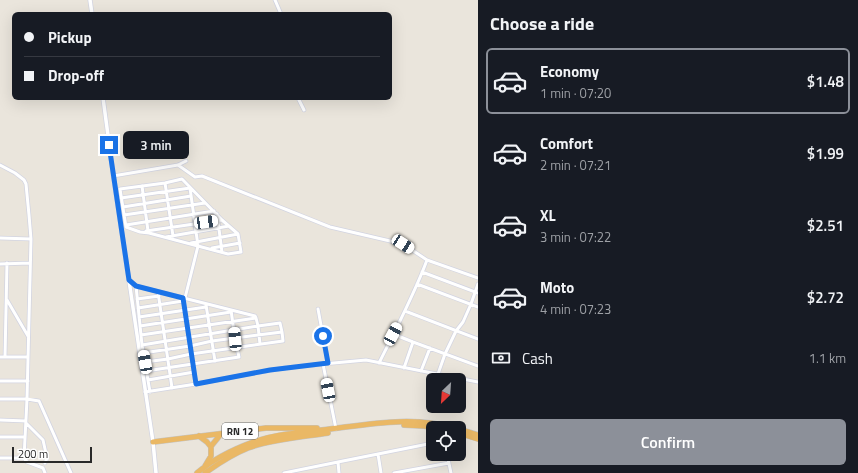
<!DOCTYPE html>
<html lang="en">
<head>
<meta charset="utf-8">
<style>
	body { margin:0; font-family:"Titillium Web",sans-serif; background:#20242c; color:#f1f3f6; height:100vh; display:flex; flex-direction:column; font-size:15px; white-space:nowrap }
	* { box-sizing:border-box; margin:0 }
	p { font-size:13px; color:#9ea1a6 }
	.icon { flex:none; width:22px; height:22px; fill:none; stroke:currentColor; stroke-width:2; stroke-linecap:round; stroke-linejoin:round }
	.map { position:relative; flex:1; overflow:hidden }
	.sheet { display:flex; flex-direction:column; background:#171b24; width:380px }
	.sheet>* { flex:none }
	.hud { position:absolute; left:12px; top:12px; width:380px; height:88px; border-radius:6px; box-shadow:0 4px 16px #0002; display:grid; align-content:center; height:88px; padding:0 12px; background:#171b24 }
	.needle { width:26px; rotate:205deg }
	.fabs { position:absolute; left:426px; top:373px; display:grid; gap:8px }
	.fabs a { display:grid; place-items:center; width:40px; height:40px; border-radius:6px; background:#171b24; box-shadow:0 4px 16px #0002; font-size:20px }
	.scale { position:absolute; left:12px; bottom:10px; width:80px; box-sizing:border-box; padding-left:4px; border:2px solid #292929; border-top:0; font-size:11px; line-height:14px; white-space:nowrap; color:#292929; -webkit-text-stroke:3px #fff; paint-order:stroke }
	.end { position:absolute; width:18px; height:18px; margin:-9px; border:5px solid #1a73e8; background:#fff; box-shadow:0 0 0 2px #fff }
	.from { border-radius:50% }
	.bubble { position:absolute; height:28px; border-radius:6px; background:#171b24; box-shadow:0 4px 16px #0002; font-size:13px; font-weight:600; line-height:28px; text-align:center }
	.car { position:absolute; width:12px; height:24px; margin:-12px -6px; border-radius:5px; box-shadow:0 0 3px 1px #0007; background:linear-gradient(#fff 24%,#345 0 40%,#fff 0 76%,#345 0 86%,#fff 0) }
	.hud b { display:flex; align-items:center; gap:14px; height:38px; font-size:15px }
	.hud b+b { border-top:1px solid #363941 }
	.hud i { width:10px; height:10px; background:#f1f3f6 }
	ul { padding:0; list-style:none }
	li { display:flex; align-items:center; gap:12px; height:66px; margin:0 8px 6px; padding:0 4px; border:2px solid transparent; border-radius:6px }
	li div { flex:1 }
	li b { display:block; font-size:15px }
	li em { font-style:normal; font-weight:600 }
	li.current { border-color:#8c9099 }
	li>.icon { width:36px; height:36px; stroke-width:1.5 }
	h2 { padding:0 12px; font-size:18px; line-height:48px }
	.pay { display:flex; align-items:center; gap:10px; height:44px; padding:0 12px; font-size:15px }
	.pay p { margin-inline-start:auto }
	.primary-button { display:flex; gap:8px; margin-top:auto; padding:8px 12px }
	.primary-button a { flex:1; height:46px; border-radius:6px; background:#8c9099; color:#fff; font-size:16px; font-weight:600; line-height:46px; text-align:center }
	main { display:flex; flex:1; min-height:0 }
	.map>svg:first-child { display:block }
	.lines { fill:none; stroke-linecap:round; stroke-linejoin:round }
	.minor-casing { stroke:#d2d4e1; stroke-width:4.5 }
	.tertiary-casing { stroke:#d2d4e1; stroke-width:5 }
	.trunk-casing { stroke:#c3c3c3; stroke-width:6 }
	.minor { stroke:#fff; stroke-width:3 }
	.tertiary { stroke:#fff; stroke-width:3.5 }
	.trunk { stroke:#eab865; stroke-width:5 }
	.route { stroke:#1a73e8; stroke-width:5 }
	.labels { text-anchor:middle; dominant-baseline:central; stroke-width:4; stroke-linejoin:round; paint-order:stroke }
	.shield { fill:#fff; stroke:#696969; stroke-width:1 }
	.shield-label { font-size:10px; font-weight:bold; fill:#292929 }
</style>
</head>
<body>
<main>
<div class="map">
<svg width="478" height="473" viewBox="0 0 478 473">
	<rect width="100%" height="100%" fill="#eae5dc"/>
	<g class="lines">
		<defs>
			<path id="minor" d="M275 0 281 14
				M298 98 304 110
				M0 165 15 173 24 180 26 184 29 215 31 239 27 399 24 458 27 462 43 468 45 473
				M178 165 195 177 202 176 330 227 403 244 427 260
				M113 176 178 165 186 161
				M182 179 222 220 238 234 241 252 228 254 149 233 140 232 126 227 120 189 165 183Z
				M165 183 173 236
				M142 186 148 231
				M121 198 190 188 198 246 185 298
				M123 207 191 196
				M217 214 222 252
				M124 215 205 203
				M126 225 214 211
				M146 231 222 220
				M166 237 229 226
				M0 238 31 239
				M191 243 238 234
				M212 248 240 243
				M0 264 30 263
				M422 272 478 293
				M129 280 136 286 255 316 256 318 258 326 280 323 282 332 212 341 190 346 183 298
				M417 284 478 307
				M136 286 142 345 150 392
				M158 292 172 388
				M137 299 159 296
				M7 300 28 336
				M206 305 215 361
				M138 308 183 301
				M318 309 328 363
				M405 311 478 339
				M139 317 206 307
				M140 326 231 312
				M393 334 413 342 478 366
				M141 335 256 318
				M142 345 258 326 260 344
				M143 353 190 346 196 384
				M0 357H28
				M5 357 7 263
				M145 362 168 359 191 354 283 341 282 332
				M379 363C396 329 414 295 427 260L478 278
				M323 364 336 429
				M404 368 413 342
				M146 371 239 357 235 339 231 310
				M421 371 430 348
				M438 374 445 354 456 331 463 322 471 304 478 284
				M148 380 194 372
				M0 381H28
				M145 392 196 384 244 375 284 368 323 364 366 360 478 382
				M0 399H27L39 401 71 473
				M0 420 26 421
				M26 423 43 440 47 458 45 463
				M0 437H25
				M447 454 451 473
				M0 458H24
				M284 473 338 462
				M339 473 338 462 378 454
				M381 473 378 454 433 443
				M394 473 449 463"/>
			<path id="tertiary" d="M90 0 92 14
				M103 98 114 180 153 442 156 473"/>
			<path id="trunk" d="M404 425 424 426 437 428
				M459 429 478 435
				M459 433 478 439
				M199 436 207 442 211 447
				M153 442 266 428H317
				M205 466 211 456V447L212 445 221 434
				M197 473C213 459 234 449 253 442 275 434 299 433 322 430 366 425 411 415 455 428
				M205 473C219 463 233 454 248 448 272 439 303 437 328 433"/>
		</defs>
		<use href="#minor" class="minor-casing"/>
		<use href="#tertiary" class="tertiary-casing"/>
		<use href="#trunk" class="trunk-casing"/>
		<use href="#minor" class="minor"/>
		<use href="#tertiary" class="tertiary"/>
		<use href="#trunk" class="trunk"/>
	</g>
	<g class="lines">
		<path class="route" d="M109 145 129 280 136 286 183 298 196 384 270 370 328 363 323 336"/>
	</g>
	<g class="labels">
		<rect class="shield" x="222" y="423" width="36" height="16" rx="3"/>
		<g class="shield-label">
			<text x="240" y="431">RN 12</text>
		</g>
	</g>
</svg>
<div class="fabs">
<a><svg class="needle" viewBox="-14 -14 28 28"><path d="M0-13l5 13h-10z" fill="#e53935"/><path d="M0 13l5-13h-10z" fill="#9ea1a6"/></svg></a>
<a><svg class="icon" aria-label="locate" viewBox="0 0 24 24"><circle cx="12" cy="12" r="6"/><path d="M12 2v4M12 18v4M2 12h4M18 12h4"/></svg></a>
</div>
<div class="scale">200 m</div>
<i class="end from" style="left:323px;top:336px"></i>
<i class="end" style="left:109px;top:145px"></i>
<div class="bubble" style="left:123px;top:131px;width:66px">3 min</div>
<i class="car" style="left:206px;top:222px;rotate:82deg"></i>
<i class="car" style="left:403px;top:244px;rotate:123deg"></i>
<i class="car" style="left:393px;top:334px;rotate:28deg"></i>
<i class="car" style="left:235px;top:339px;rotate:355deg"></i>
<i class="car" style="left:145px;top:362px;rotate:350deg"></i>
<i class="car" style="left:328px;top:390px;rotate:349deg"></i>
<div class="hud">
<b><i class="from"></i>Pickup</b>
<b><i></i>Drop-off</b>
</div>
</div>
<section class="sheet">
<h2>Choose a ride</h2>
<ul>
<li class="current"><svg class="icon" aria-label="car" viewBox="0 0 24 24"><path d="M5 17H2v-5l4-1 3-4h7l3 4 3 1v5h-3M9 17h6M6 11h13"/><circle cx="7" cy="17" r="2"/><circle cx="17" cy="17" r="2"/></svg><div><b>Economy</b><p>1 min · 07:20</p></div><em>$1.48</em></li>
<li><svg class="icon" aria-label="car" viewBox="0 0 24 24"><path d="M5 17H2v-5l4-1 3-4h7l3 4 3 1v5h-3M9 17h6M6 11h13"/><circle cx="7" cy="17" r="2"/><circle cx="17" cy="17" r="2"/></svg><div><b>Comfort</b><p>2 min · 07:21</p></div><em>$1.99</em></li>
<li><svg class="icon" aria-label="car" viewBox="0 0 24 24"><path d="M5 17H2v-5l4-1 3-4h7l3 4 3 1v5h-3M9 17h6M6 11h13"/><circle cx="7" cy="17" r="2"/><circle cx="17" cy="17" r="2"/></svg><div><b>XL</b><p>3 min · 07:22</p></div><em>$2.51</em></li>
<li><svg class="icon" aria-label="car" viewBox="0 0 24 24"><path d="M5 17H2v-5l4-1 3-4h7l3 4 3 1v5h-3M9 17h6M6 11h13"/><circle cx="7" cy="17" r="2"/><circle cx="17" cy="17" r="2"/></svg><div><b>Moto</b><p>4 min · 07:23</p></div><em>$2.72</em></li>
</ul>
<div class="pay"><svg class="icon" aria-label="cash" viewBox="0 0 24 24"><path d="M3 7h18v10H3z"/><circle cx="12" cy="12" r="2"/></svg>Cash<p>1.1 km</p></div>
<div class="primary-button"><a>Confirm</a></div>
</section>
</main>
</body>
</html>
